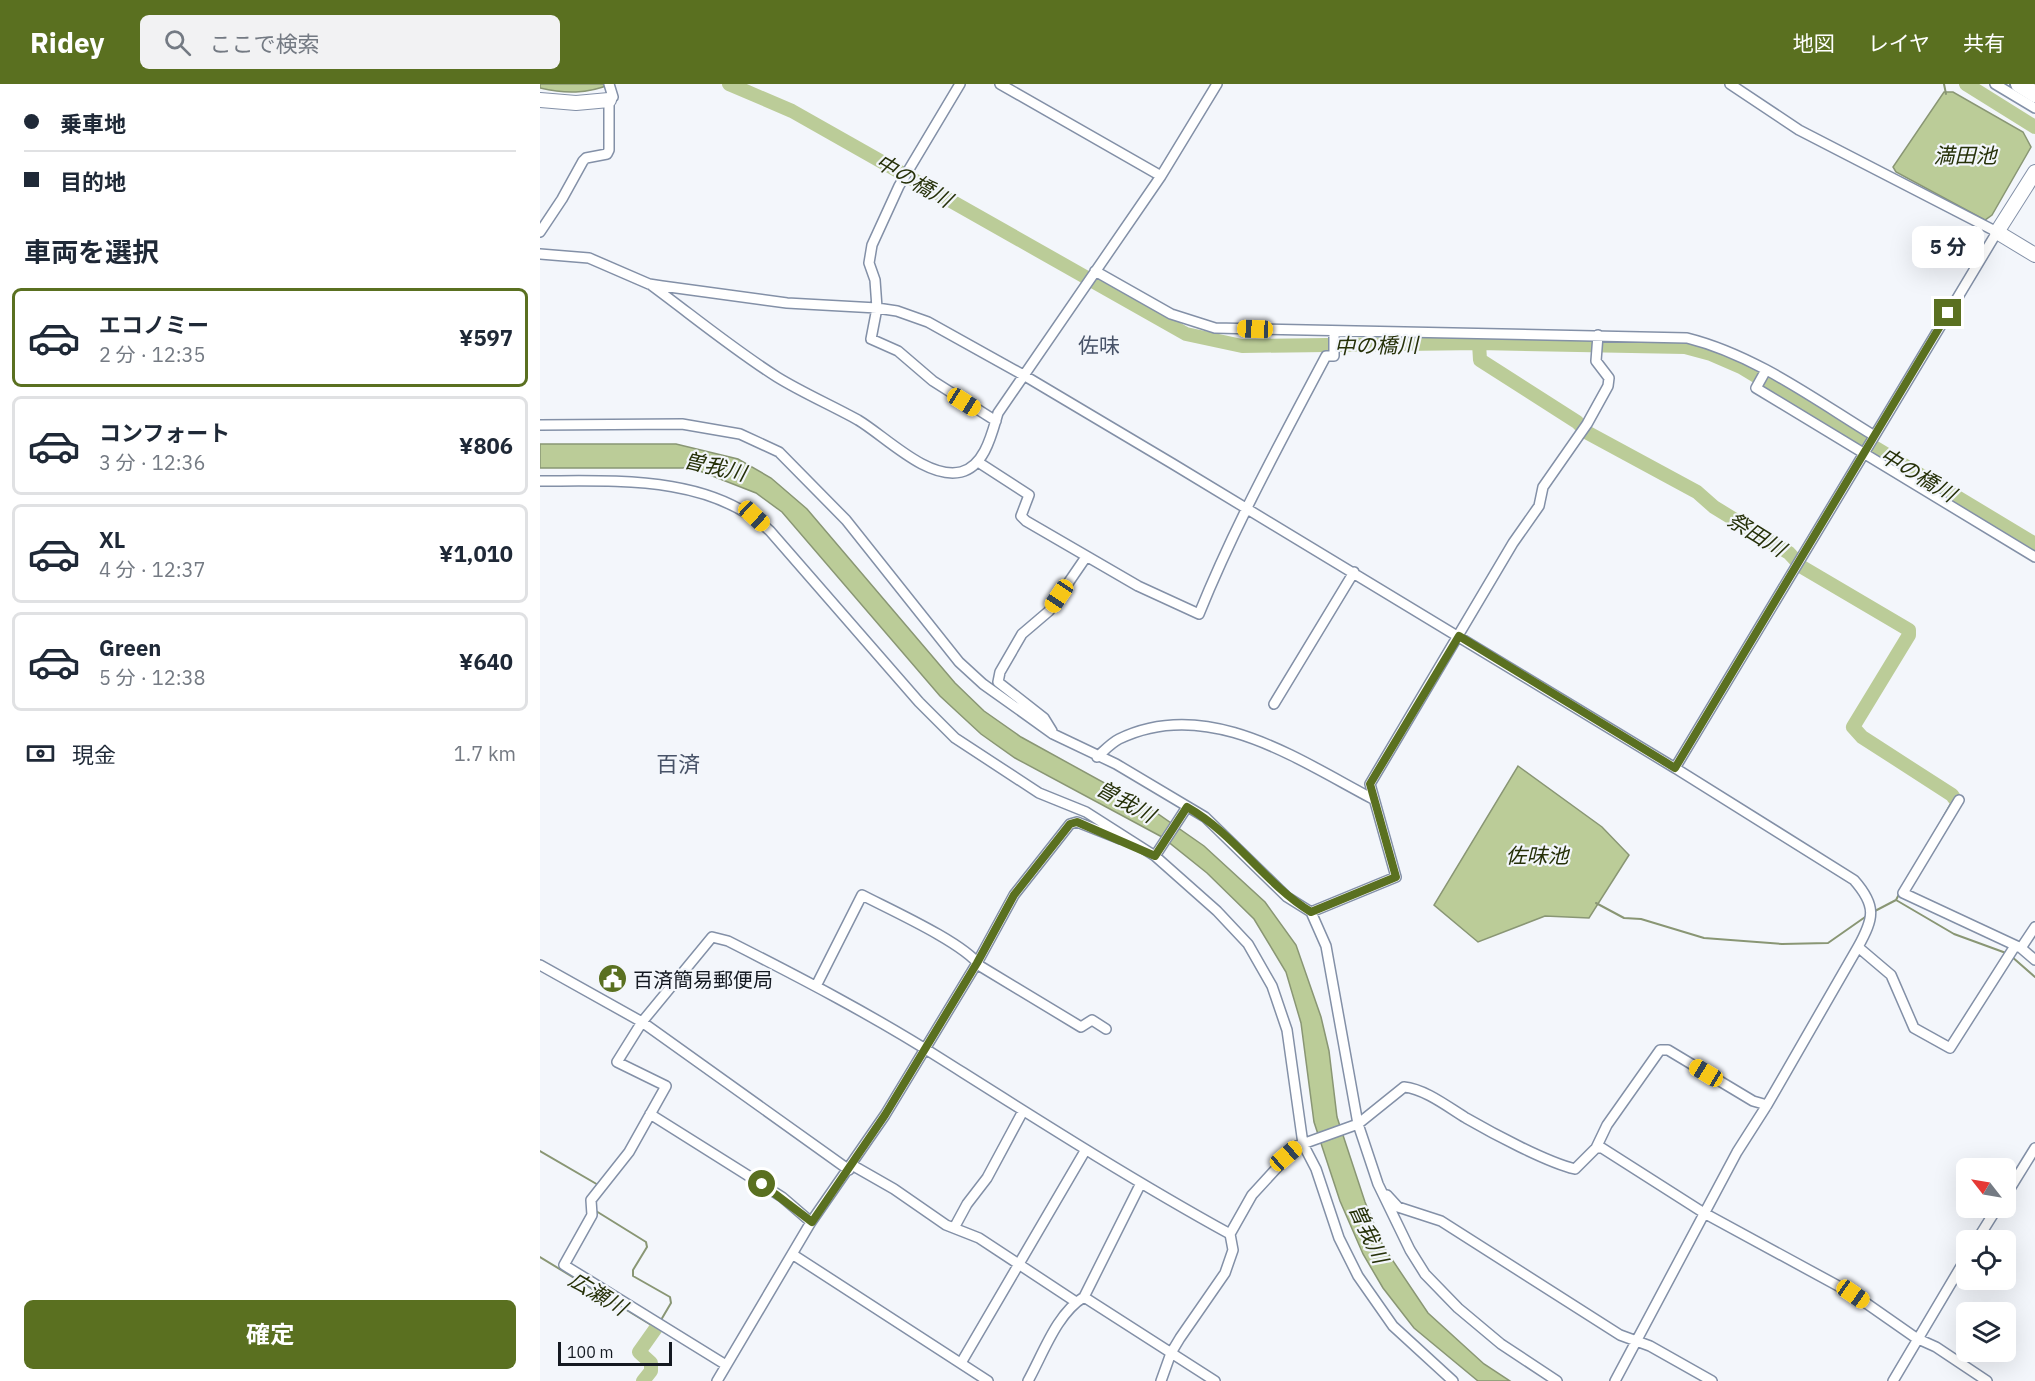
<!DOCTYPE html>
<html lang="ja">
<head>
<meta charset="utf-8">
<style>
	body { margin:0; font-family:"IBM Plex Sans","Noto Sans JP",sans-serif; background:#f2f2f3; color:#1f2937; height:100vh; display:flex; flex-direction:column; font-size:22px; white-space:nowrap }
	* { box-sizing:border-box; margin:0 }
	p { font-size:20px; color:#747a83 }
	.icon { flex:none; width:33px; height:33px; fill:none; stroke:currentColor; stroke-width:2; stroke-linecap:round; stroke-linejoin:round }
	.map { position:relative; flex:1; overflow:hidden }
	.drawer { display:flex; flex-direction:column; background:#fff; width:540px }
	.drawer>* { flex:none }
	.top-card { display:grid; align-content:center; height:132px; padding:0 24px; background:#fff }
	.needle { width:39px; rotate:301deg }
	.tools { position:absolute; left:1416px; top:1074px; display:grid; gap:12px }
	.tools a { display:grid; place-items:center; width:60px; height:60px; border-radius:9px; background:#fff; box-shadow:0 6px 24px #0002; font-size:30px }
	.scale { position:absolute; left:18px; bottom:15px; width:114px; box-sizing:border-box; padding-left:6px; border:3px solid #141921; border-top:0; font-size:16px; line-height:21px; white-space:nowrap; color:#141921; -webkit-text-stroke:4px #f3f6fb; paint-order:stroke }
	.end { position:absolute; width:27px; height:27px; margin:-14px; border:8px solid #5a7020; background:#fff; box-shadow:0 0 0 3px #fff }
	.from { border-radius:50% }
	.bubble { position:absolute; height:42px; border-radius:9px; background:#fff; box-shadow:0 6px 24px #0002; font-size:20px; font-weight:700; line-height:42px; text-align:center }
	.car { position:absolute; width:18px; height:36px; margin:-18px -9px; border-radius:8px; box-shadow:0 0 4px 2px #0007; background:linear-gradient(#f5c518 24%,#345 0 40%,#f5c518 0 76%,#345 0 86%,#f5c518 0) }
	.top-card b { display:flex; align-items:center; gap:21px; height:57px; font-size:22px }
	.top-card b+b { border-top:2px solid #e0e1e3 }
	.top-card i { width:15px; height:15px; background:#1f2937 }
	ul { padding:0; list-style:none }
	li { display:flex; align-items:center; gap:18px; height:99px; margin:0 12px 9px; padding:0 12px; border:3px solid #e0e1e3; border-radius:9px }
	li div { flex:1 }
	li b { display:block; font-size:22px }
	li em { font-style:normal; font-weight:700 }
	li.selected { border-color:#5a7020 }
	li>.icon { width:54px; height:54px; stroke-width:1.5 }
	h2 { padding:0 24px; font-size:27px; line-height:72px }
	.pay { display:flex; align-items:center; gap:15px; height:66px; padding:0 24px; font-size:22px }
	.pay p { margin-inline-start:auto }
	.primary-button { display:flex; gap:12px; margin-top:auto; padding:12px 24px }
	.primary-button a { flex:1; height:69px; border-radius:9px; background:#5a7020; color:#fff; font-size:24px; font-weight:700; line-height:69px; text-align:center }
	header { display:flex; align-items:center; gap:36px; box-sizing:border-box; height:84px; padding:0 30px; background:#5a7020; color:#fff }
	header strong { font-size:28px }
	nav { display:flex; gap:33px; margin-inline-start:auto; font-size:21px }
	.search { width:420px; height:54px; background:#f2f2f3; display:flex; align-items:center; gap:15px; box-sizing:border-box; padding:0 21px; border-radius:9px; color:#747a83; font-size:22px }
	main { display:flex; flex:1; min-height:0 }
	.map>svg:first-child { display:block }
	.water { fill:#bbcc98; stroke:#899674; stroke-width:1.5 }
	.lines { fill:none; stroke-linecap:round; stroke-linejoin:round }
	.stream { stroke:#899674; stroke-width:2 }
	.river { stroke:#bbcc98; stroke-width:14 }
	.street-casing { stroke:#8390a7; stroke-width:12 }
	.secondary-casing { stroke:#8390a7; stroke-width:16 }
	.highway-casing { stroke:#8390a7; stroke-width:20 }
	.street { stroke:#fff; stroke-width:9 }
	.secondary { stroke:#fff; stroke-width:14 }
	.highway { stroke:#fff; stroke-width:16 }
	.route { stroke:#5a7020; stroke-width:8 }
	.labels { text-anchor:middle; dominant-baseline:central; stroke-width:4.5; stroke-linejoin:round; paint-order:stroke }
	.poi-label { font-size:20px; fill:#141921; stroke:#f3f6fb; text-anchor:start }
	.water-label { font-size:21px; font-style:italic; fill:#263109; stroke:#f3f6fb }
	.neighbourhood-label { font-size:21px; fill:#485368; stroke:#f3f6fb }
	.quarter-label { font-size:22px; fill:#485368; stroke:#f3f6fb }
</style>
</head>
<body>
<header>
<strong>Ridey</strong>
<div class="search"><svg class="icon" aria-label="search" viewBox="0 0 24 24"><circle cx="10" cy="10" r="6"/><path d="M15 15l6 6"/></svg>ここで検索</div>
<nav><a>地図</a><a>レイヤ</a><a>共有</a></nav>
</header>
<main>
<section class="drawer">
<div class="top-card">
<b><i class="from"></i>乗車地</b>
<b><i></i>目的地</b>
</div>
<h2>車両を選択</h2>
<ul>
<li class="selected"><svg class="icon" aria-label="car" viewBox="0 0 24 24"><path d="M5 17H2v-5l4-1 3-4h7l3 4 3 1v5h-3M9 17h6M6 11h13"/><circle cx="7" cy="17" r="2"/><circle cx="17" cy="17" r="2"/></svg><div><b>エコノミー</b><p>2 分 · 12:35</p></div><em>¥597</em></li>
<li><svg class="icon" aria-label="car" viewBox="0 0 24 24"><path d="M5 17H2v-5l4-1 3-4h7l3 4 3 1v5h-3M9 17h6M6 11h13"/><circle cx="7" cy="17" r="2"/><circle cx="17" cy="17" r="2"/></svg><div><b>コンフォート</b><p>3 分 · 12:36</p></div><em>¥806</em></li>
<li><svg class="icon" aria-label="car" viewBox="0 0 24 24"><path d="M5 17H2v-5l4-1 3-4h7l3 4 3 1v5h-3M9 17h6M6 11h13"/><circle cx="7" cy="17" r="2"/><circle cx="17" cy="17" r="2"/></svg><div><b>XL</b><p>4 分 · 12:37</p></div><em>¥1,010</em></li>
<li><svg class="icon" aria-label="car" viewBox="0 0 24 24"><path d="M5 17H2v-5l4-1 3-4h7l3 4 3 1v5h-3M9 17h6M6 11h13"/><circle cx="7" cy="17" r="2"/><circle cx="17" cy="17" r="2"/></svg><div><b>Green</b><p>5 分 · 12:38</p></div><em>¥640</em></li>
</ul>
<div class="pay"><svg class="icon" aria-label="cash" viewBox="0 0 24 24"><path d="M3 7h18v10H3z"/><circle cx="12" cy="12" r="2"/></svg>現金<p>1.7 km</p></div>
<div class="primary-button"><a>確定</a></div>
</section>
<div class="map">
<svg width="1495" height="1297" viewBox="0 0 1495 1297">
	<rect width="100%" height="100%" fill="#f3f6fb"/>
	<path class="water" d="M0 0H71C47 10 25 10 0 4Z
		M1404 8H1413L1483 48 1491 63 1452 131 1445 136 1356 88 1353 83Z
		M0 360H136L198 375 231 394 267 425 415 599 444 627 481 653 608 723 664 762 725 818 756 861 781 933 789 967 797 1033 825 1118 843 1162 888 1229 944 1280 970 1297H938L874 1244 843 1204 823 1170 800 1117 774 1038 761 939 746 888 714 835 667 789 622 753 475 674 441 650 400 612 242 428 216 409 152 384H0Z
		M978 682 1062 743 1089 771 1049 834 1005 832 938 858 894 821Z"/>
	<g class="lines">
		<path class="stream" d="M1404 0 1406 10
			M1401 737 1414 714
			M1356 816 1414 850 1466 869
			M1056 819 1084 834 1101 835 1164 854 1242 860 1288 859 1328 831
			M1333 828 1356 816 1369 791
			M1471 872 1495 893
			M0 1067 60 1102
			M56 1127 106 1158 107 1163 93 1186V1192L130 1213 131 1219 121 1236
			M0 1173 116 1244 117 1241"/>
		<path class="river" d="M189 0 252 27 646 250 702 262 939 259 1145 263 1171 270 1201 283 1495 460
			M1426 0 1495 43
			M939 259 940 276 1037 338 1048 349 1157 408 1174 423 1249 469 1262 483 1369 546V551L1313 643 1322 653 1412 711 1414 714
			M103 1297 111 1287V1279L99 1268 116 1244"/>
		<defs>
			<path id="street" d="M420 0 359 102 332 161 329 179 335 196 337 224 331 255 358 267 393 297 456 337
				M460 0 621 92
				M1455 0 1495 24
				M0 148 22 115 43 77 46 74 67 70 69 66V16L73 13 69 0
				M0 170 49 174 109 200 122 202 247 219 337 224 357 227 388 238 485 292 633 380 1135 684
				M555 187 631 230 675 244 1147 254C1215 271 1274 315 1333 351
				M111 201C153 232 193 265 237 293 263 309 291 321 318 336 345 352 387 396 421 388 445 382 452 349 458 329L621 92 677 0
				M1226 286 1216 304 1495 473
				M0 341 142 340 200 350 239 368 306 436 419 578 443 600 513 650 576 680 665 733 747 813 771 828 786 862 818 1040 838 1100 870 1166 885 1190 918 1224 961 1260 1017 1297
				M438 378 489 411 481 432 486 437 598 502 659 530C695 441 741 357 786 272H794V247
				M0 397C77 397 170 391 230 447L379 618 415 654 499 709 546 728 615 772 677 827 708 860 732 902 747 946 763 1060 776 1085 799 1154 818 1192 853 1242 913 1297
				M734 620 814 488
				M512 647 504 634 458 598 460 588 482 550 509 527 546 473
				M557 673C564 667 571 659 579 655 667 612 757 675 833 715
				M1419 716 1363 809 1481 864 1495 876
				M615 772 647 723
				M771 828 856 793 830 700 973 459 999 422 1003 403 1047 340 1068 302 1069 294 1056 277 1058 251
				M1318 863 1351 891 1374 944 1410 964 1475 862
				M1481 864 1495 843
				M0 881 102 938 309 1086
				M276 902 322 811C351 826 424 859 440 882L541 943 552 936 566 945
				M110 1030 242 1113 271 1138
				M1056 1064H1062L1164 1129 1313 1210 1376 1254 1396 1263 1447 1297
				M312 1081 354 1105 406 1141 439 1154 536 1218
				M847 1111 858 1123 901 1137 1080 1251 1110 1262 1172 1297
				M1466 1111 1495 1064
				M414 1144 427 1120 447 1094 483 1027
				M1437 1156 1457 1124
				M252 1170 448 1297
				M544 1213 675 1297
				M421 1279 545 1067
				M186 1281 24 1181 52 1131 51 1116 89 1068 126 1002 77 978 102 938 172 853 188 857C261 894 334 932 403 976 498 1036 592 1096 690 1150
				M177 1297 271 1138 345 1031 437 879 474 811 530 740 537 738 580 755
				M488 1297C503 1270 517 1229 544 1213L600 1101
				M621 1297 631 1269 640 1254 685 1189 693 1166 690 1150 712 1111 757 1062 818 1040 864 1003C885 1005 908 1023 926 1034 952 1049 1006 1078 1035 1085L1056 1064 1067 1041 1120 966H1128L1213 1017 1227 1021
				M1075 1297 1197 1068 1227 1021 1318 863C1334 834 1337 822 1314 796L1135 684 1457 148 1259 46 1190 0
				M1353 1297 1426 1174"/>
			<path id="secondary" d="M0 16 36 19 69 16
				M1495 88 1457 148 1495 171"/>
			<path id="highway" d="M1479 0 1495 10"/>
		</defs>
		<use href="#street" class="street-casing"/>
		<use href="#secondary" class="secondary-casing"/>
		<use href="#highway" class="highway-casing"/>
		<use href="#street" class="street"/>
		<use href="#secondary" class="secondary"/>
		<use href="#highway" class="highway"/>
	</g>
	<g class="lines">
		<path class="route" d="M222 1100 272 1138 345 1031 437 879 474 811 530 740 537 738 615 772 647 723C695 750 724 799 771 828L856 793 830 700 919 552 1135 684 1408 229"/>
	</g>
	<defs>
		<symbol id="civic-disc" viewBox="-11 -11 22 22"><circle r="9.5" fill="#5a7020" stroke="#f3f6fb"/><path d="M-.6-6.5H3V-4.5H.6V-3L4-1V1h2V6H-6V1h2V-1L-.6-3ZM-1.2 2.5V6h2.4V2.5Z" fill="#fff"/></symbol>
	</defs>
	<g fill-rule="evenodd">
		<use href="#civic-disc" x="56" y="878" width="33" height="33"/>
	</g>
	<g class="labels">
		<g class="poi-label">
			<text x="93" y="895">百済簡易郵便局</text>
		</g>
		<g class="water-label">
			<text x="1425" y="71">満田池</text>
			<text transform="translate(374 96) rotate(30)">中の橋川</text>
			<text transform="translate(836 261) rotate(-1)">中の橋川</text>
			<text transform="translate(175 382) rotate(13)">曽我川</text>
			<text transform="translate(1378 390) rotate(31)">中の橋川</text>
			<text transform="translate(1217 450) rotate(32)">祭田川</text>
			<text transform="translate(586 717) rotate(29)">曽我川</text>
			<text x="997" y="771">佐味池</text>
			<text transform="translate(829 1149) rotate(65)">曽我川</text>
			<text transform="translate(58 1209) rotate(31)">広瀬川</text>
		</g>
		<g class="neighbourhood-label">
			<text x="559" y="261">佐味</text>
		</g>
		<g class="quarter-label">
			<text x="138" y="679">百済</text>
		</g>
	</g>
</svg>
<div class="tools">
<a><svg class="needle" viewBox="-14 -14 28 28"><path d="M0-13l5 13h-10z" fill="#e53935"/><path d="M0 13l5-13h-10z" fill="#747a83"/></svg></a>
<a><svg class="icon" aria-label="locate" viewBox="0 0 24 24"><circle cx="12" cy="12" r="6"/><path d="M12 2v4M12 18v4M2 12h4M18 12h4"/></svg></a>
<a><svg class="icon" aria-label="layers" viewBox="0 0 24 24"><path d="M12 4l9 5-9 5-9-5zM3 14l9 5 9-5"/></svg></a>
</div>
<div class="scale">100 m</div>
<i class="end from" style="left:222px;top:1100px"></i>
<i class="end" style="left:1408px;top:229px"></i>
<div class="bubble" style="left:1372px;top:142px;width:72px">5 分</div>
<i class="car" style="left:715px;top:245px;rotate:272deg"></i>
<i class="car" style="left:424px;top:318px;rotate:122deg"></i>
<i class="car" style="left:214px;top:432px;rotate:133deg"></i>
<i class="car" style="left:519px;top:512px;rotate:214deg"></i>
<i class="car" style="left:1166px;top:989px;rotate:301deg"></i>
<i class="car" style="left:746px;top:1072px;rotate:49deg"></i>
<i class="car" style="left:1313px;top:1210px;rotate:125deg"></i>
</div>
</main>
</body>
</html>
